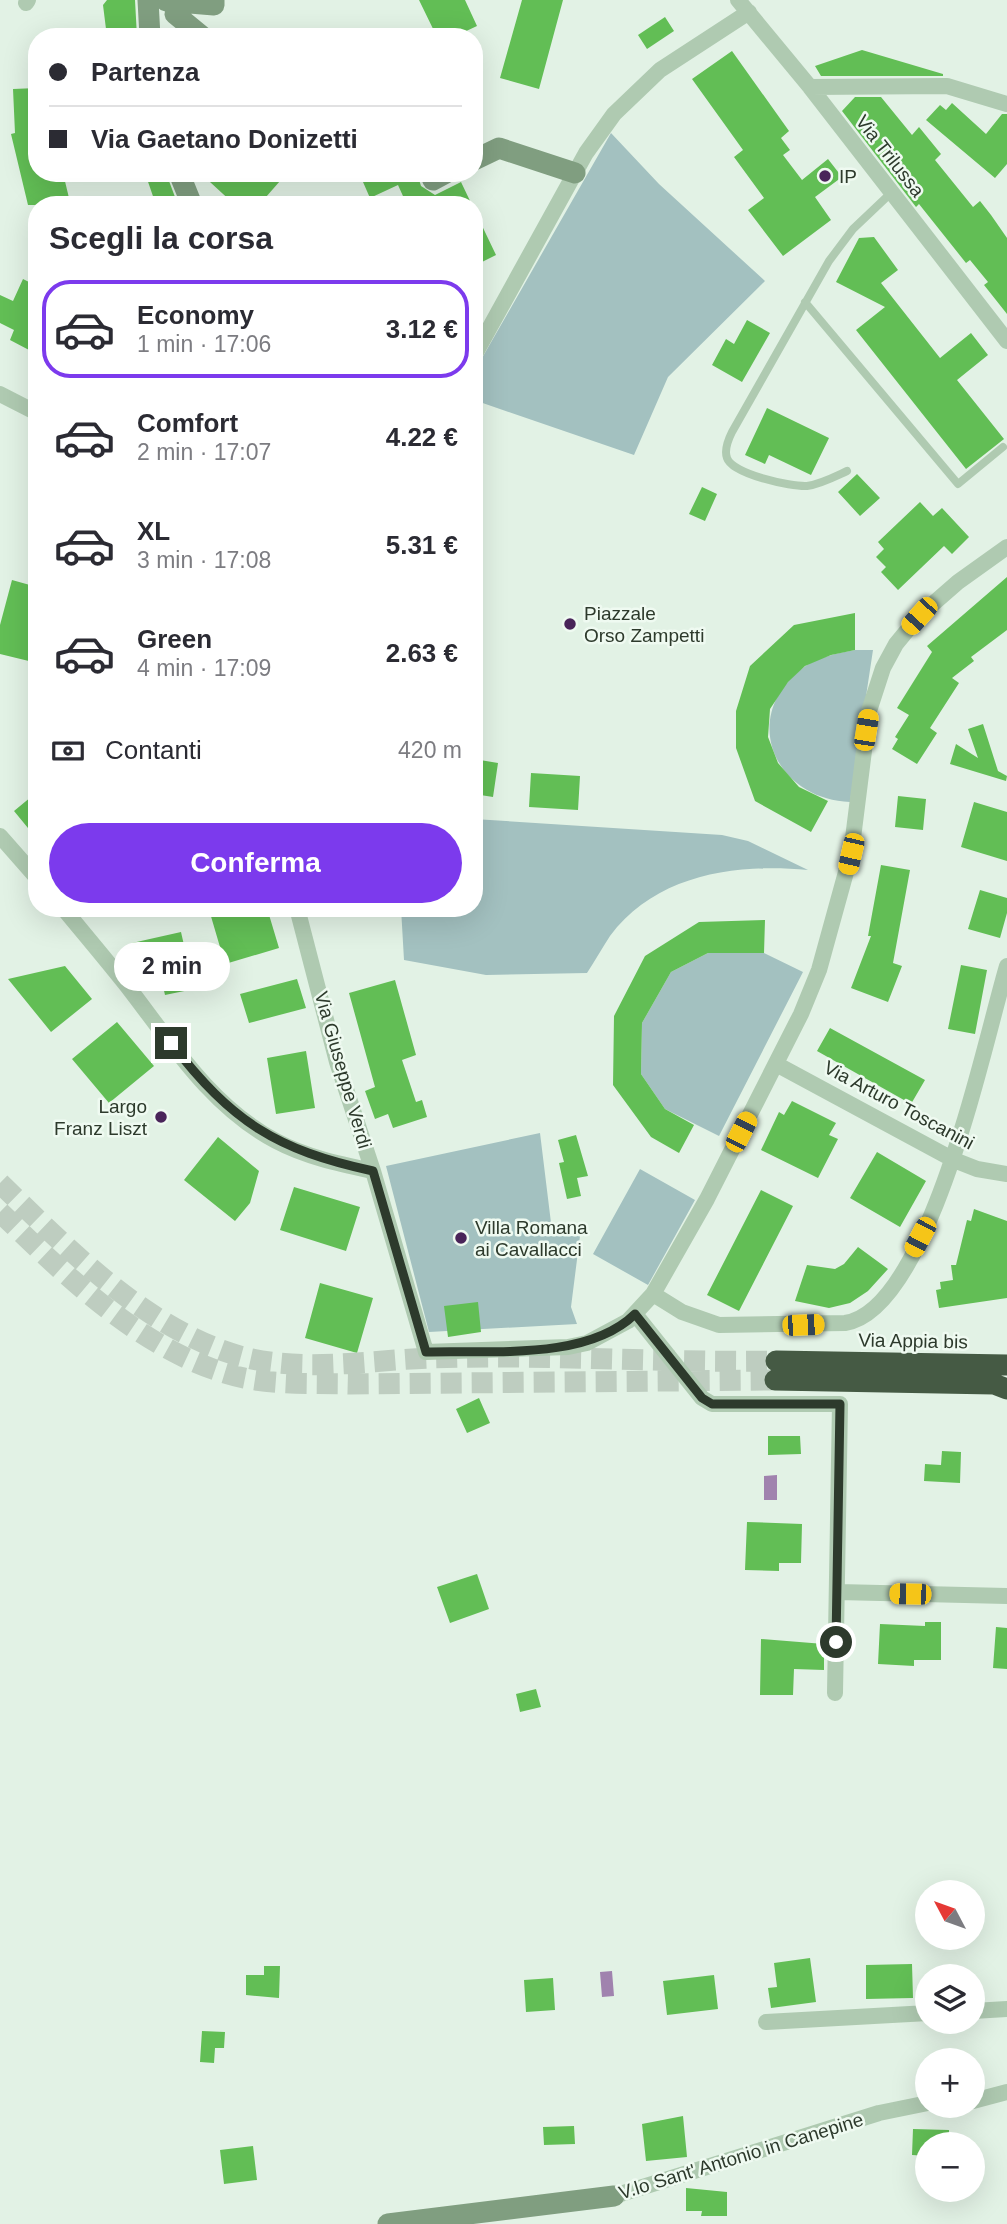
<!DOCTYPE html>
<html lang="it">
<head>
<meta charset="utf-8">
<style>
	body { margin:0; font-family:Helvetica,sans-serif; background:#f2f2f3; color:#2b2b33; height:100vh; display:flex; flex-direction:column; font-size:26px; white-space:nowrap }
	* { box-sizing:border-box; margin:0 }
	p { font-size:23px; color:#7c7c81 }
	.icon { flex:none; width:38px; height:38px; fill:none; stroke:currentColor; stroke-width:2; stroke-linecap:round; stroke-linejoin:round }
	.map { position:relative; flex:1; overflow:hidden }
	.panel { position:absolute; left:28px; top:196px; width:455px; height:721px; display:flex; flex-direction:column; background:#fff; border-radius:28px; box-shadow:0 7px 28px #0002 }
	.panel>* { flex:none }
	.top-card { position:absolute; left:28px; top:28px; width:455px; height:154px; border-radius:28px; box-shadow:0 7px 28px #0002; display:grid; align-content:center; height:154px; padding:0 21px; background:#fff }
	.needle { width:46px; rotate:311deg }
	.buttons { position:absolute; left:915px; top:1880px; display:grid; gap:14px }
	.buttons a { display:grid; place-items:center; width:70px; height:70px; border-radius:50%; background:#fff; box-shadow:0 7px 28px #0002; font-size:35px }
	.end { position:absolute; width:32px; height:32px; margin:-16px; border:9px solid #2d3a2c; background:#fff; box-shadow:0 0 0 4px #fff }
	.from { border-radius:50% }
	.bubble { position:absolute; height:49px; border-radius:24px; background:#fff; box-shadow:0 7px 28px #0002; font-size:23px; font-weight:700; line-height:49px; text-align:center }
	.car { position:absolute; width:21px; height:42px; margin:-21px -10px; border-radius:9px; box-shadow:0 0 5px 2px #0007; background:linear-gradient(#f5c518 24%,#345 0 40%,#f5c518 0 76%,#345 0 86%,#f5c518 0) }
	.top-card b { display:flex; align-items:center; gap:24px; height:66px; font-size:26px }
	.top-card b+b { border-top:2px solid #e1e1e2 }
	.top-card i { width:18px; height:18px; background:#2b2b33 }
	ul { padding:0; list-style:none }
	li { display:flex; align-items:center; gap:21px; height:98px; margin:0 14px 10px; padding:0 7px; border:4px solid transparent; border-radius:28px }
	li div { flex:1 }
	li b { display:block; font-size:26px }
	li em { font-style:normal; font-weight:700 }
	li.on { border-color:#7c3aed }
	li>.icon { width:63px; height:63px; stroke-width:1.5 }
	h2 { padding:0 21px; font-size:32px; line-height:84px }
	.pay { display:flex; align-items:center; gap:18px; height:77px; padding:0 21px; font-size:26px }
	.pay p { margin-inline-start:auto }
	.button { display:flex; gap:14px; margin-top:auto; padding:14px 21px }
	.button a { flex:1; height:80px; border-radius:42px; background:#7c3aed; color:#fff; font-size:28px; font-weight:700; line-height:80px; text-align:center }
	.map>svg:first-child { display:block }
	.green { fill:#a3c1c0 }
	.water { fill:#a083ae }
	.building { fill:#62be55 }
	.lines { fill:none; stroke-linecap:round; stroke-linejoin:round }
	.highway-tunnel { stroke:#becdc0; stroke-width:21; stroke-dasharray:21 10; stroke-linecap:butt }
	.lane { stroke:#afcab1; stroke-width:8 }
	.street { stroke:#afcab1; stroke-width:16 }
	.secondary { stroke:#809e80; stroke-width:21 }
	.highway { stroke:#455a44; stroke-width:21 }
	.route { stroke:#2d3a2c; stroke-width:9 }
	.poi-dot { fill:#492459; stroke:#effaf1; stroke-width:2.5 }
	.labels { text-anchor:middle; dominant-baseline:central; stroke-width:5; stroke-linejoin:round; paint-order:stroke }
	.street-label { font-size:19px; fill:#2d3a2c; stroke:#effaf1 }
	.poi-label { font-size:19px; fill:#2d3a2c; stroke:#effaf1; text-anchor:start }
</style>
</head>
<body>
<div class="map">
<svg width="1007" height="2224" viewBox="0 0 1007 2224">
	<rect width="100%" height="100%" fill="#e2f2e5"/>
	<path class="green" d="M611 133 659 184 765 281 668 377 634 455 474 400V372Z
		M855 650H873L850 802C774 799 738 716 804 667 818 657 838 653 855 650Z
		M474 819 722 835 748 841 808 870C737 863 656 874 610 936 602 948 595 961 587 973L486 975 404 960 401 908H474Z
		M708 953H764L803 972 719 1136 665 1109 641 1074 642 1023 671 972Z
		M540 1133 552 1231 581 1228 571 1307 577 1324 429 1332 386 1166Z
		M640 1169 695 1200 648 1285 593 1254Z"/>
	<path class="water" d="M777 1475V1500H764V1476Z
		M612 1971 614 1996 602 1997 600 1972Z"/>
	<path class="building" d="M107 0H135L137 37H107L103 5Z
		M419 0H465L477 26 462 33 464 37H437Z
		M522 0H563L539 89 500 78Z
		M665 17 674 31 647 49 638 35Z
		M862 50 943 74V76H821L815 66Z
		M732 51 789 131 781 138 790 150 783 155 802 180 828 159 842 177 815 197 831 220 783 256 748 210 764 198 734 157 743 150 692 79Z
		M37 88V173H63L69 198 61 200 62 205H28L11 134 15 133 13 89Z
		M855 97H881L912 135 919 127 941 154 935 160 973 207 980 201 991 215 1007 238V314L984 285 988 282 970 260 966 263 919 204 916 207 842 111Z
		M952 103 986 134 1002 114H1007V164L995 178 926 120 940 105 946 110Z
		M145 173H166L178 205H156Z
		M217 173H287L259 205H235L210 182Z
		M370 173H417L421 186 435 195 461 182 472 205H407L398 185 370 198 363 182 372 178Z
		M474 209 496 255 478 264 474 256Z
		M874 237 898 270 881 283 940 358 971 333 988 355 957 380 1004 439 966 469 856 330 885 307 836 282 859 238Z
		M23 279 37 286V335L29 350 10 340 14 330 0 323V295L13 301Z
		M747 320 770 333 742 382 712 365 726 339 734 344Z
		M767 408 829 438 811 475 769 455 765 464 745 455Z
		M857 474 880 498 860 516 838 492Z
		M702 487 717 494 705 521 689 514Z
		M920 502 933 516 942 508 969 537 952 554 944 546 898 590 881 572 886 567 876 557 884 549 878 542Z
		M1007 577V630L971 657 974 661 952 678 959 683 930 728 937 733 917 764 892 749 898 739 895 737 909 715 897 708 932 652 927 646Z
		M12 580 37 587V663L0 654V625Z
		M855 613V650L831 655 805 666 788 682 770 709 768 737 778 763 799 787 828 801 811 832 755 801 736 748V711L750 666 794 625Z
		M983 724 998 771 1007 776 1006 781 950 764 956 744 978 758 968 729Z
		M474 759 498 763 493 797 474 794Z
		M531 773 580 776 578 810 529 807Z
		M37 792V839L14 811Z
		M898 796 926 799 923 830 895 827Z
		M974 802 1007 812V861L961 847Z
		M881 865 910 870 893 963 902 966 888 1002 851 988 871 936H868Z
		M980 890 1007 898V913L1000 938 968 929Z
		M225 908H267L279 948 225 964 210 913Z
		M765 920 764 953H708L671 972 642 1023 641 1074 665 1109 694 1125 679 1153 651 1137 613 1085 614 1016 645 956 699 922Z
		M181 932 194 989 165 995 162 982 150 985 145 962 137 964 132 943Z
		M961 965 987 970 975 1034 948 1029Z
		M65 966 92 999 51 1032 8 979Z
		M297 979 306 1008 249 1023 240 994Z
		M395 980 416 1055 402 1060 416 1102 422 1100 427 1117 393 1128 388 1114 375 1119 365 1091 375 1087 349 993Z
		M117 1022 154 1066 109 1103 72 1059Z
		M830 1028 925 1080 911 1104 817 1051Z
		M306 1051 315 1108 276 1114 267 1058Z
		M792 1101 836 1123 829 1135 838 1139 818 1178 761 1150 779 1112 784 1115Z
		M576 1135 588 1176 577 1178 581 1196 567 1199 559 1163 564 1162 558 1140Z
		M218 1137 259 1171 250 1203 235 1221 184 1180Z
		M877 1152 926 1181 900 1227 850 1198Z
		M294 1187 360 1207 346 1251 280 1230Z
		M761 1190 793 1206 739 1311 707 1295Z
		M974 1209 1007 1221V1298L939 1308 936 1290 941 1289 940 1282 953 1280 951 1265H956L967 1220 971 1221Z
		M858 1247 888 1269 868 1291 850 1303 829 1308 795 1301 807 1265 835 1269 844 1264Z
		M320 1283 373 1298 357 1353 305 1338Z
		M478 1302 481 1332 448 1337 444 1306Z
		M479 1398 490 1423 467 1433 456 1409Z
		M768 1436H800L801 1454 768 1455Z
		M942 1451 961 1452 960 1483 924 1481 925 1464 941 1465Z
		M747 1522 802 1524 801 1563H779V1571L745 1570Z
		M477 1574 489 1609 450 1623 437 1587Z
		M925 1622H941V1660H914V1666L878 1664 880 1624 925 1626Z
		M996 1627 1007 1628V1669L993 1668Z
		M761 1639 824 1644V1670L794 1669 793 1695H760Z
		M536 1689 541 1707 520 1712 516 1694Z
		M810 1958 816 2002 771 2008 768 1988 777 1987 774 1963Z
		M912 1964 913 1998 866 1999V1965Z
		M264 1966H280L279 1998 246 1995V1975H264Z
		M714 1975 718 2009 667 2015 663 1981Z
		M553 1978 555 2010 526 2012 524 1980Z
		M202 2031 225 2032 224 2048H215L214 2063 200 2062Z
		M683 2116 687 2157 646 2161 642 2124Z
		M574 2126 575 2144 544 2145 543 2127Z
		M913 2129 949 2130V2144H928V2156L912 2155Z
		M253 2146 257 2180 224 2184 220 2150Z
		M686 2188 727 2192V2216H701L702 2211H686Z"/>
	<g class="lines">
		<path class="highway-tunnel" d="M0 1183C66 1247 138 1321 227 1352 292 1375 366 1360 432 1358 546 1354 661 1363 776 1361
			M0 1212C68 1278 148 1357 244 1378 279 1385 315 1383 350 1384L775 1380"/>
		<path class="lane" d="M805 302 958 484 1003 447
			M847 471C834 477 821 484 807 486 791 487 732 474 727 458 724 450 728 440 732 432L829 261 853 229 892 192"/>
		<path class="street" d="M738 0 810 87 1007 341
			M26 3 28 0
			M810 87 947 86 1007 104
			M474 356 586 153 614 114 660 70 749 12
			M0 394 37 413
			M0 836 37 878
			M63 908C86 936 109 963 131 991 173 1046 213 1108 276 1141 306 1157 340 1164 373 1171
			M297 908 337 1062 373 1171 426 1352 568 1347 587 1343 628 1321 653 1294 707 1199 801 1014 819 970 851 854 869 711 883 668 896 644 919 616 958 582 1007 547
			M776 1064 954 1160 977 1169 1007 1174
			M653 1294 682 1312 719 1325 845 1323C930 1310 985 1039 1007 966
			M635 1314 702 1398 712 1404H840L835 1693
			M838 1592 1007 1596
			M973 2011 1007 2009
			M766 2022 928 2013
			M973 2101 1007 2092
			M614 2196 879 2113 928 2103"/>
		<path class="secondary" d="M148 0 150 37
			M166 1 214 5V0
			M175 14 203 37
			M474 160 499 148 575 173
			M179 173 192 205
			M430 173 433 180 446 173
			M388 2224 614 2196"/>
		<path class="highway" d="M776 1361 1007 1365
			M775 1380 994 1384 1007 1389"/>
	</g>
	<g class="lines">
		<path class="route" d="M171 1043C232 1122 276 1150 373 1171L426 1352C490 1350 587 1361 635 1314L702 1398 712 1404H840L836 1642"/>
	</g>
	<g class="poi-dot">
		<circle cx="825" cy="176" r="7"/>
		<circle cx="570" cy="624" r="7"/>
		<circle cx="161" cy="1117" r="7"/>
		<circle cx="461" cy="1238" r="7"/>
	</g>
	<g class="labels">
		<g class="street-label">
			<text transform="translate(890 156) rotate(52)">Via Trilussa</text>
			<text transform="translate(343 1070) rotate(74)">Via Giuseppe Verdi</text>
			<text transform="translate(899 1105) rotate(28)">Via Arturo Toscanini</text>
			<text transform="translate(913 1341) rotate(1)">Via Appia bis</text>
			<text transform="translate(741 2156) rotate(-17)">V.lo Sant' Antonio in Canepine</text>
		</g>
		<g class="poi-label">
			<text x="839" y="176">IP</text>
			<text x="584" y="613">Piazzale<tspan x="584" dy="22">Orso Zampetti</tspan></text>
			<text x="147" y="1106" text-anchor="end">Largo<tspan x="147" dy="22">Franz Liszt</tspan></text>
			<text x="475" y="1227">Villa Romana<tspan x="475" dy="22">ai Cavallacci</tspan></text>
		</g>
	</g>
</svg>
<div class="buttons">
<a><svg class="needle" viewBox="-14 -14 28 28"><path d="M0-13l5 13h-10z" fill="#e53935"/><path d="M0 13l5-13h-10z" fill="#7c7c81"/></svg></a>
<a><svg class="icon" aria-label="layers" viewBox="0 0 24 24"><path d="M12 4l9 5-9 5-9-5zM3 14l9 5 9-5"/></svg></a>
<a>+</a>
<a>−</a>
</div>
<i class="end from" style="left:836px;top:1642px"></i>
<i class="end" style="left:171px;top:1043px"></i>
<div class="bubble" style="left:114px;top:942px;width:116px">2 min</div>
<i class="car" style="left:919px;top:616px;rotate:222deg"></i>
<i class="car" style="left:866px;top:730px;rotate:9deg"></i>
<i class="car" style="left:851px;top:854px;rotate:193deg"></i>
<i class="car" style="left:741px;top:1132px;rotate:27deg"></i>
<i class="car" style="left:920px;top:1237px;rotate:208deg"></i>
<i class="car" style="left:803px;top:1325px;rotate:88deg"></i>
<i class="car" style="left:910px;top:1594px;rotate:271deg"></i>
<div class="top-card">
<b><i class="from"></i>Partenza</b>
<b><i></i>Via Gaetano Donizetti</b>
</div>
<section class="panel">
<h2>Scegli la corsa</h2>
<ul>
<li class="on"><svg class="icon" aria-label="car" viewBox="0 0 24 24"><path d="M5 17H2v-5l4-1 3-4h7l3 4 3 1v5h-3M9 17h6M6 11h13"/><circle cx="7" cy="17" r="2"/><circle cx="17" cy="17" r="2"/></svg><div><b>Economy</b><p>1 min · 17:06</p></div><em>3.12 €</em></li>
<li><svg class="icon" aria-label="car" viewBox="0 0 24 24"><path d="M5 17H2v-5l4-1 3-4h7l3 4 3 1v5h-3M9 17h6M6 11h13"/><circle cx="7" cy="17" r="2"/><circle cx="17" cy="17" r="2"/></svg><div><b>Comfort</b><p>2 min · 17:07</p></div><em>4.22 €</em></li>
<li><svg class="icon" aria-label="car" viewBox="0 0 24 24"><path d="M5 17H2v-5l4-1 3-4h7l3 4 3 1v5h-3M9 17h6M6 11h13"/><circle cx="7" cy="17" r="2"/><circle cx="17" cy="17" r="2"/></svg><div><b>XL</b><p>3 min · 17:08</p></div><em>5.31 €</em></li>
<li><svg class="icon" aria-label="car" viewBox="0 0 24 24"><path d="M5 17H2v-5l4-1 3-4h7l3 4 3 1v5h-3M9 17h6M6 11h13"/><circle cx="7" cy="17" r="2"/><circle cx="17" cy="17" r="2"/></svg><div><b>Green</b><p>4 min · 17:09</p></div><em>2.63 €</em></li>
</ul>
<div class="pay"><svg class="icon" aria-label="cash" viewBox="0 0 24 24"><path d="M3 7h18v10H3z"/><circle cx="12" cy="12" r="2"/></svg>Contanti<p>420 m</p></div>
<div class="button"><a>Conferma</a></div>
</section>
</div>
</body>
</html>
